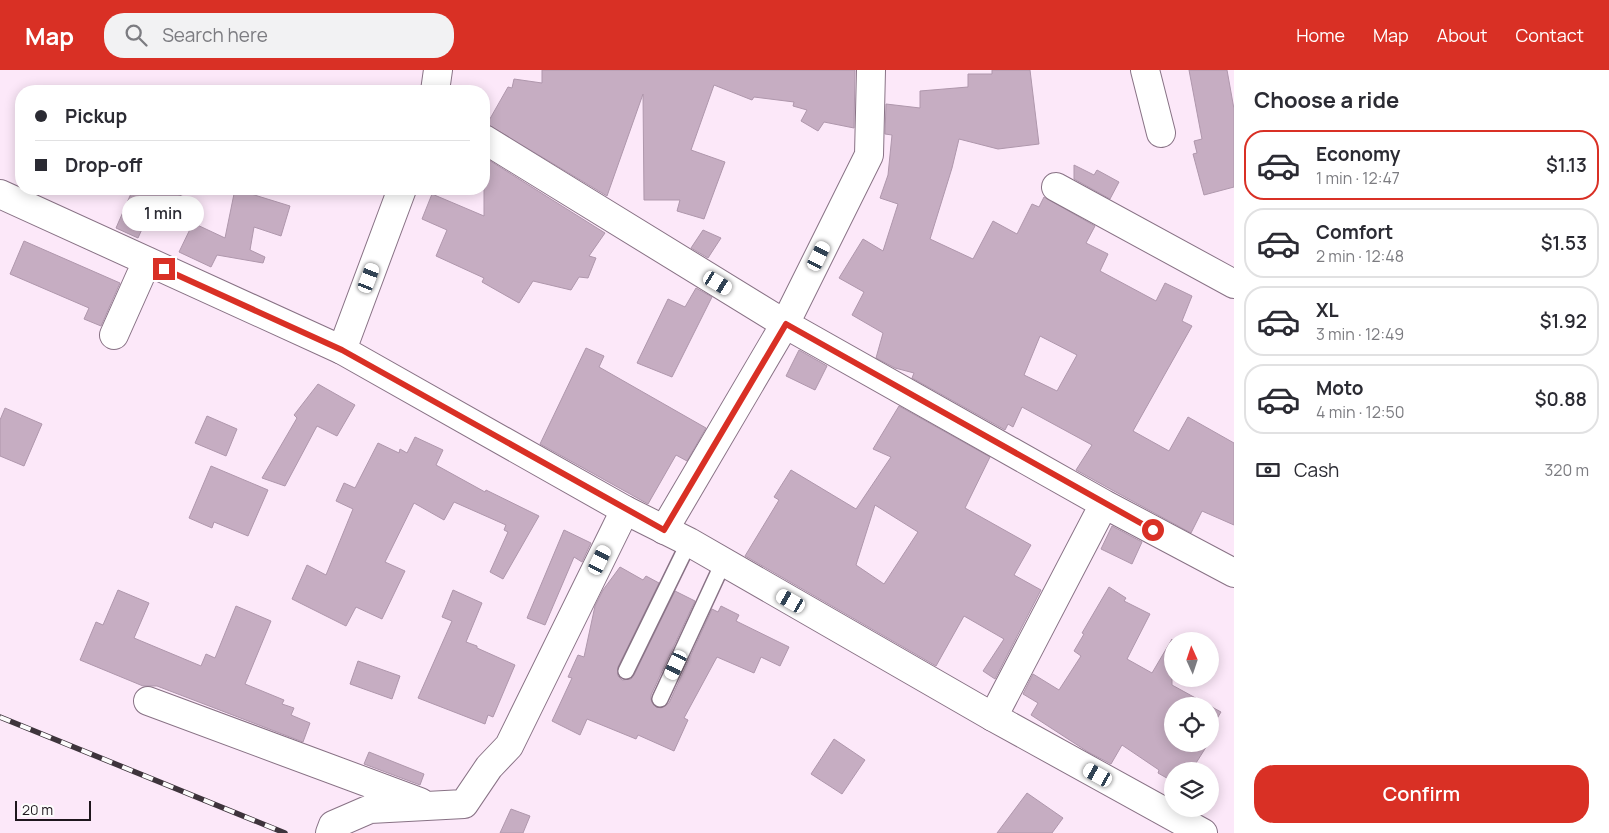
<!DOCTYPE html>
<html lang="en">
<head>
<meta charset="utf-8">
<style>
	body { margin:0; font-family:Manrope,sans-serif; background:#f2f2f3; color:#2b2b33; height:100vh; display:flex; flex-direction:column; font-size:19px; white-space:nowrap }
	* { box-sizing:border-box; margin:0 }
	p { font-size:16px; color:#7c7c81 }
	.icon { flex:none; width:28px; height:28px; fill:none; stroke:currentColor; stroke-width:2; stroke-linecap:round; stroke-linejoin:round }
	.map { position:relative; flex:1; overflow:hidden }
	.drawer { display:flex; flex-direction:column; background:#fff; width:375px }
	.drawer>* { flex:none }
	.banner { position:absolute; left:15px; top:15px; width:475px; height:110px; border-radius:20px; box-shadow:0 2px 12px #0003; display:grid; align-content:center; height:110px; padding:0 20px; background:#fff }
	.needle { width:32px; rotate:357deg }
	.buttons { position:absolute; left:1164px; top:562px; display:grid; gap:10px }
	.buttons a { display:grid; place-items:center; width:55px; height:55px; border-radius:50%; background:#fff; box-shadow:0 2px 12px #0003; font-size:25px }
	.scale { position:absolute; left:15px; bottom:12px; width:76px; box-sizing:border-box; padding-left:5px; border:2px solid #1e161d; border-top:0; font-size:14px; line-height:18px; white-space:nowrap; color:#1e161d; -webkit-text-stroke:4px #fcfcfc; paint-order:stroke }
	.end { position:absolute; width:22px; height:22px; margin:-11px; border:6px solid #d93025; background:#fff; box-shadow:0 0 0 2px #fff }
	.from { border-radius:50% }
	.bubble { position:absolute; height:35px; border-radius:18px; background:#fff; box-shadow:0 2px 12px #0003; font-size:16px; font-weight:600; line-height:35px; text-align:center }
	.car { position:absolute; width:15px; height:30px; margin:-15px -8px; border-radius:6px; box-shadow:0 0 4px 1px #0007; background:linear-gradient(#fff 24%,#345 0 40%,#fff 0 76%,#345 0 86%,#fff 0) }
	.banner b { display:flex; align-items:center; gap:18px; height:48px; font-size:19px }
	.banner b+b { border-top:1px solid #e1e1e2 }
	.banner i { width:12px; height:12px; background:#2b2b33 }
	ul { padding:0; list-style:none }
	li { display:flex; align-items:center; gap:15px; height:70px; margin:0 10px 8px; padding:0 10px; border:2px solid #e1e1e2; border-radius:20px }
	li div { flex:1 }
	li b { display:block; font-size:19px }
	li em { font-style:normal; font-weight:600 }
	li.active { border-color:#d93025 }
	li>.icon { width:45px; height:45px; stroke-width:1.5 }
	h2 { padding:0 20px; font-size:22px; line-height:60px }
	.pay { display:flex; align-items:center; gap:12px; height:55px; padding:0 20px; font-size:19px }
	.pay p { margin-inline-start:auto }
	.primary-button { display:flex; gap:10px; margin-top:auto; padding:10px 20px }
	.primary-button a { flex:1; height:58px; border-radius:20px; background:#d93025; color:#fff; font-size:20px; font-weight:600; line-height:58px; text-align:center }
	header { display:flex; align-items:center; gap:30px; box-sizing:border-box; height:70px; padding:0 25px; background:#d93025; color:#fff }
	header strong { font-size:24px }
	nav { display:flex; gap:28px; margin-inline-start:auto; font-size:18px }
	.search { width:350px; height:45px; background:#f2f2f3; display:flex; align-items:center; gap:12px; box-sizing:border-box; padding:0 18px; border-radius:20px; color:#7c7c81; font-size:19px }
	main { display:flex; flex:1; min-height:0 }
	.map>svg:first-child { display:block }
	.building { fill:#c6adc2; stroke:#af97ac; fill-rule:evenodd }
	.lines { fill:none; stroke-linecap:round; stroke-linejoin:round }
	.lane-casing { stroke:#887285; stroke-width:18 }
	.street-casing { stroke:#887285; stroke-width:30 }
	.secondary-casing { stroke:#887285; stroke-width:30 }
	.lane { stroke:#fff; stroke-width:15 }
	.street { stroke:#fff; stroke-width:28 }
	.secondary { stroke:#fff; stroke-width:28 }
	.rail-casing { stroke:#3e343c; stroke-width:5.5 }
	.rail { stroke:#fcfcfc; stroke-width:4; stroke-dasharray:11; stroke-linecap:butt }
	.route { stroke:#d93025; stroke-width:6 }
</style>
</head>
<body>
<header>
<strong>Map</strong>
<div class="search"><svg class="icon" aria-label="search" viewBox="0 0 24 24"><circle cx="10" cy="10" r="6"/><path d="M15 15l6 6"/></svg>Search here</div>
<nav><a>Home</a><a>Map</a><a>About</a><a>Contact</a></nav>
</header>
<main>
<div class="map">
<svg width="1234" height="763" viewBox="0 0 1234 763">
	<rect width="100%" height="100%" fill="#fce8f9"/>
	<path class="building" d="M542 0H855L854 58 824 52 818 61 801 51 807 40 793 36 794 32 754 27 752 30 714 15 691 80 725 92 704 149 677 141 680 130H644L643 24 607 126 487 54 508 17 512 18 514 9 542 13Z
		M992 0H1030L1039 74 998 79 959 69 952 98 930 169 973 189 993 151 1017 164 1032 134 1039 137 1044 127 1095 156 1086 173 1108 184 1100 201 1156 231 1165 213 1192 226 1182 251 1192 256 1133 361 1169 381 1188 347 1234 373V455L1202 441 1191 463 1112 420 1076 400 1092 375 1022 337 1013 357 1008 354 1005 360 912 308 914 303 895 298 876 288 883 263 852 245 864 222 839 208 863 169 883 181 898 134 880 128 888 105 892 65 885 64 886 34 920 38V21L968 17V4H992ZM1040 266 1077 285 1057 321 1024 305Z
		M1189 0H1227L1234 39V117L1204 125 1193 84 1197 83 1194 71 1202 69Z
		M484 87 605 163 589 186 596 188 588 208 579 207 571 220 533 211 519 233 482 212 484 208 436 186 447 160 422 149 432 124 484 146Z
		M1074 95 1094 105 1097 100 1119 112 1110 129 1074 109Z
		M133 119H165L191 130 179 160 148 146 138 168 116 158Z
		M235 119 290 136 281 166 254 157 250 180 265 187 263 193 217 185 211 197 179 182 193 153 225 168Z
		M703 160 721 168 708 188 691 178Z
		M24 171 120 213 101 256 84 249 89 238 10 204Z
		M696 218 712 227 672 307 637 293 668 229 685 237Z
		M586 278 604 286 599 297 706 358 687 391 676 385 648 434 540 374Z
		M799 280 827 296 815 320 786 306Z
		M318 314 355 335 337 366 317 356 285 416 262 408 297 348 294 345Z
		M899 336 990 387 965 438 1031 475 1014 505 1041 520 995 609 983 601 1004 569 964 546 936 596 745 486 779 430 774 427 791 400 856 439 891 387 873 379ZM875 435 918 462 884 514 856 495Z
		M5 338 42 354 24 396 0 386V350Z
		M207 346 237 359 226 386 195 373Z
		M415 367 443 380 436 395 485 422 486 420 539 446 503 509 490 502 508 462 504 460 506 455 454 432 444 450 414 433 385 492 405 501 382 549 356 537 346 556 292 529 307 495 326 505 353 439 336 431 344 413 355 418 378 373 399 383 400 379 407 383Z
		M211 396 268 420 248 466 214 452 212 458 189 448Z
		M1112 456 1142 472 1132 494 1101 479Z
		M564 460 591 473 582 492 574 487 545 555 527 548Z
		M620 497 643 510 646 506 659 513 618 597V606L622 610 631 609 634 605 675 521 695 531 651 625V630L656 637 661 638 669 633 712 539 718 542 721 536 739 545 736 551 789 577 780 596 761 587 754 603 717 587 684 648 688 650 674 681 638 665 636 669 587 649 580 665 552 651 572 608 568 607 578 585 584 587 595 536 603 520Z
		M1109 517 1126 528 1124 531 1150 544 1127 589 1152 603 1172 569V615L1221 642 1210 660V636H1172V674H1208L1191 701H1172V711L1158 703 1159 700 1122 675 1111 694 1088 682 1031 645 1038 633 1023 624 1033 604 1059 620 1081 586 1074 581 1084 564 1082 563Z
		M118 520 149 533 134 568 201 596 206 584 215 588 236 536 271 551 245 614 284 630 282 634 294 638 291 645 310 653 303 672 157 616H143L80 590 96 552 103 555Z
		M453 520 482 533 466 572 477 576V578L515 595 493 647 488 645 485 654 418 628 452 551 442 547Z
		M358 591 400 606 392 629 350 614Z
		M834 669 865 690 842 724 811 704Z
		M369 682 424 704 420 715 364 694Z
		M1027 723 1063 748 1052 763H997Z
		M511 739 530 746 523 763H500Z"/>
	<g class="lines">
		<defs>
			<path id="lane" d="M626 601 689 472
				M660 629 723 493"/>
			<path id="street" d="M1145 0 1161 63
				M484 69 785 254 1104 434 1234 503
				M1056 117 1234 214
				M0 124 342 280
				M114 265 147 191
				M664 460 785 254 869 85 871 0
				M148 631 420 732
				M993 647 1104 434
				M330 763 333 755 370 739 464 734 489 697 509 676 625 440"/>
			<path id="secondary" d="M435 21 438 0
				M402 119 342 280 625 440 689 472 993 647 1203 763"/>
		</defs>
		<use href="#lane" class="lane-casing"/>
		<use href="#street" class="street-casing"/>
		<use href="#secondary" class="secondary-casing"/>
		<use href="#lane" class="lane"/>
		<use href="#street" class="street"/>
		<use href="#secondary" class="secondary"/>
		<defs>
			<path id="rail" d="M0 647 285 763"/>
		</defs>
		<use href="#rail" class="rail-casing"/>
		<use href="#rail" class="rail"/>
	</g>
	<g class="lines">
		<path class="route" d="M164 199 342 280 664 460 786 254 1153 460"/>
	</g>
</svg>
<div class="buttons">
<a><svg class="needle" viewBox="-14 -14 28 28"><path d="M0-13l5 13h-10z" fill="#e53935"/><path d="M0 13l5-13h-10z" fill="#7c7c81"/></svg></a>
<a><svg class="icon" aria-label="locate" viewBox="0 0 24 24"><circle cx="12" cy="12" r="6"/><path d="M12 2v4M12 18v4M2 12h4M18 12h4"/></svg></a>
<a><svg class="icon" aria-label="layers" viewBox="0 0 24 24"><path d="M12 4l9 5-9 5-9-5zM3 14l9 5 9-5"/></svg></a>
</div>
<div class="scale">20 m</div>
<i class="end from" style="left:1153px;top:460px"></i>
<i class="end" style="left:164px;top:199px"></i>
<div class="bubble" style="left:122px;top:126px;width:82px">1 min</div>
<i class="car" style="left:819px;top:186px;rotate:26deg"></i>
<i class="car" style="left:369px;top:208px;rotate:21deg"></i>
<i class="car" style="left:718px;top:213px;rotate:121deg"></i>
<i class="car" style="left:600px;top:490px;rotate:26deg"></i>
<i class="car" style="left:791px;top:531px;rotate:300deg"></i>
<i class="car" style="left:676px;top:595px;rotate:205deg"></i>
<i class="car" style="left:1098px;top:705px;rotate:299deg"></i>
<div class="banner">
<b><i class="from"></i>Pickup</b>
<b><i></i>Drop-off</b>
</div>
</div>
<section class="drawer">
<h2>Choose a ride</h2>
<ul>
<li class="active"><svg class="icon" aria-label="car" viewBox="0 0 24 24"><path d="M5 17H2v-5l4-1 3-4h7l3 4 3 1v5h-3M9 17h6M6 11h13"/><circle cx="7" cy="17" r="2"/><circle cx="17" cy="17" r="2"/></svg><div><b>Economy</b><p>1 min · 12:47</p></div><em>$1.13</em></li>
<li><svg class="icon" aria-label="car" viewBox="0 0 24 24"><path d="M5 17H2v-5l4-1 3-4h7l3 4 3 1v5h-3M9 17h6M6 11h13"/><circle cx="7" cy="17" r="2"/><circle cx="17" cy="17" r="2"/></svg><div><b>Comfort</b><p>2 min · 12:48</p></div><em>$1.53</em></li>
<li><svg class="icon" aria-label="car" viewBox="0 0 24 24"><path d="M5 17H2v-5l4-1 3-4h7l3 4 3 1v5h-3M9 17h6M6 11h13"/><circle cx="7" cy="17" r="2"/><circle cx="17" cy="17" r="2"/></svg><div><b>XL</b><p>3 min · 12:49</p></div><em>$1.92</em></li>
<li><svg class="icon" aria-label="car" viewBox="0 0 24 24"><path d="M5 17H2v-5l4-1 3-4h7l3 4 3 1v5h-3M9 17h6M6 11h13"/><circle cx="7" cy="17" r="2"/><circle cx="17" cy="17" r="2"/></svg><div><b>Moto</b><p>4 min · 12:50</p></div><em>$0.88</em></li>
</ul>
<div class="pay"><svg class="icon" aria-label="cash" viewBox="0 0 24 24"><path d="M3 7h18v10H3z"/><circle cx="12" cy="12" r="2"/></svg>Cash<p>320 m</p></div>
<div class="primary-button"><a>Confirm</a></div>
</section>
</main>
</body>
</html>
